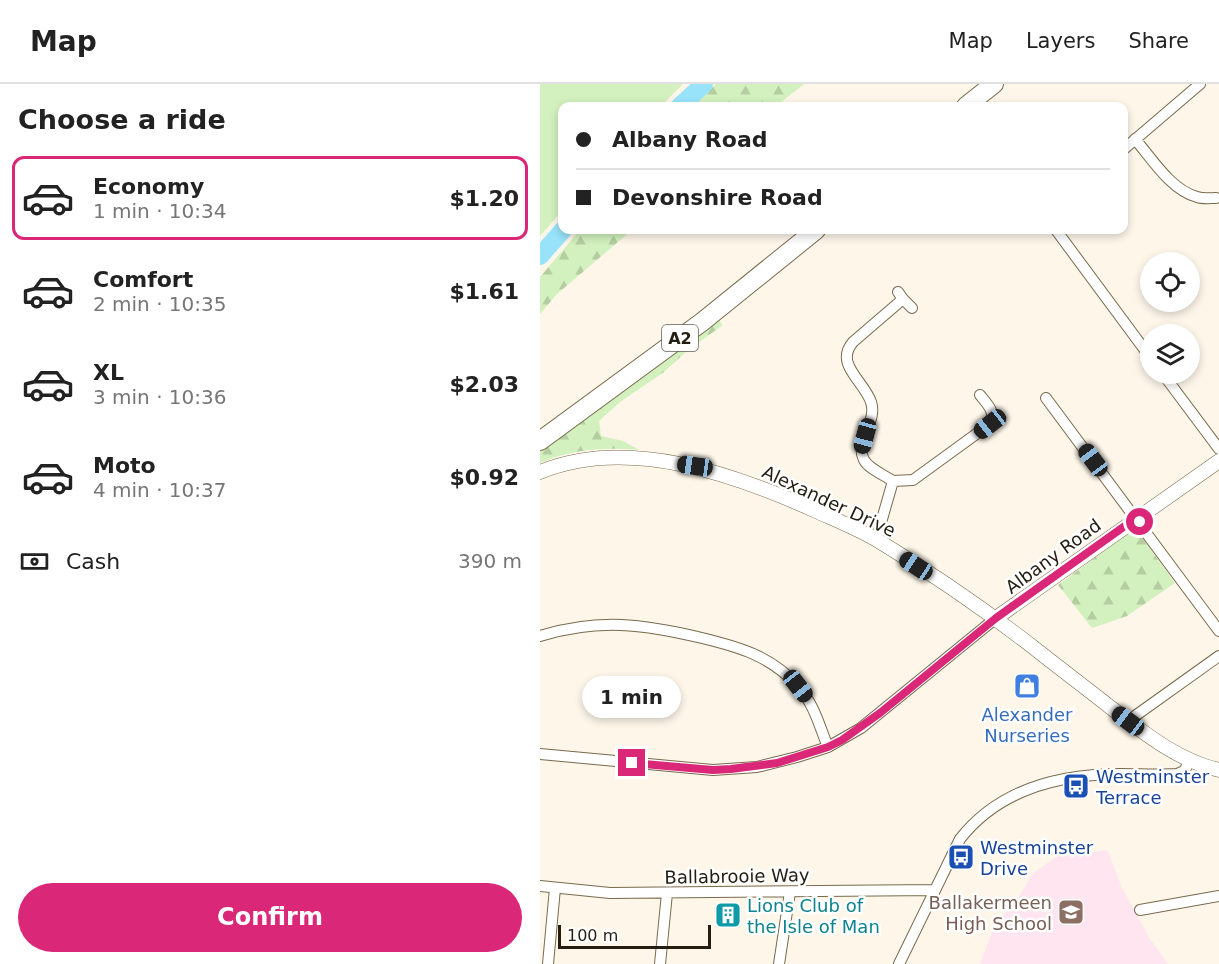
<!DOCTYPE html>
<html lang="en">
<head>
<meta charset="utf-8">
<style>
	body { margin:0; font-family:"DejaVu Sans",sans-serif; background:#f2f2f2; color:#222; height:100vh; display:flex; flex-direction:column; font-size:22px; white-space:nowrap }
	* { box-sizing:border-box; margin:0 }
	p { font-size:20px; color:#767676 }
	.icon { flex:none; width:33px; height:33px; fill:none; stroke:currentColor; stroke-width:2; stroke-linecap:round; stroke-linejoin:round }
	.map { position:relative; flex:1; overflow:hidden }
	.details { display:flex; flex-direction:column; background:#fff; width:540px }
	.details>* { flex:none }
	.hud { position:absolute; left:18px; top:18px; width:570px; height:132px; border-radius:12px; box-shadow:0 3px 9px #0003; display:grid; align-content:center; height:132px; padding:0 18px; background:#fff }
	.tools { position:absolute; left:600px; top:168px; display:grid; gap:12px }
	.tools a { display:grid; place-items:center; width:60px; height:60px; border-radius:50%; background:#fff; box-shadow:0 3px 9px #0003; font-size:30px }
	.scale { position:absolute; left:18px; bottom:15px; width:153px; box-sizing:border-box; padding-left:6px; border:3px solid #241e11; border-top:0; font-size:16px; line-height:21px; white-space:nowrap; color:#241e11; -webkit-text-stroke:4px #fff; paint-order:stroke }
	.end { position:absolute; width:27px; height:27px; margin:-14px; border:8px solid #db2777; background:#fff; box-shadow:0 0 0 3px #fff }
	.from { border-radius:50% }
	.bubble { position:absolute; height:42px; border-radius:21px; background:#fff; box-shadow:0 3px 9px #0003; font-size:20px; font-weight:800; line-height:42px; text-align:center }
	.car { position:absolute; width:18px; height:36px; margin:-18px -9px; border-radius:8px; box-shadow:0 0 4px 2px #0007; background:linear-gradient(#222 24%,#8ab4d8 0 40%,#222 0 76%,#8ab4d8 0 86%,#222 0) }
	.hud b { display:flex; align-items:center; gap:21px; height:57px; font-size:22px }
	.hud b+b { border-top:2px solid #e0e0e0 }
	.hud i { width:15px; height:15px; background:#222 }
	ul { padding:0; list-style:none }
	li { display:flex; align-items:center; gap:18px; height:84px; margin:0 12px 9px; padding:0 6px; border:3px solid transparent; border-radius:12px }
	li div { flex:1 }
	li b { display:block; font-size:22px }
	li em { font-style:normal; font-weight:800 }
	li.on { border-color:#db2777 }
	li>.icon { width:54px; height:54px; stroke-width:1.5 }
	h2 { padding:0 18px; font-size:27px; line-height:72px }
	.pay { display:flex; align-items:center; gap:15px; height:66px; padding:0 18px; font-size:22px }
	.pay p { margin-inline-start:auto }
	.cta { display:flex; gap:12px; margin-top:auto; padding:12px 18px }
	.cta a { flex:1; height:69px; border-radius:36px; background:#db2777; color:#fff; font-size:24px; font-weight:800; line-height:69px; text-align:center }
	header { display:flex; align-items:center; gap:36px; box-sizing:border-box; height:84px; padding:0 30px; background:#fff; border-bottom:2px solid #e0e0e0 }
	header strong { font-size:28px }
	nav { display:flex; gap:33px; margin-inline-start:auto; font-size:21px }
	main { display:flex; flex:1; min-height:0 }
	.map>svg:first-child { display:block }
	.education { fill:#fee5ef }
	.green { fill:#d2f1be }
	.forest { fill:url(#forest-firs) }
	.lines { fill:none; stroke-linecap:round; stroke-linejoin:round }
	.river { stroke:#98e3fa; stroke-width:18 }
	.street-casing { stroke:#796a4c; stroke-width:12 }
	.secondary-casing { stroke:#796a4c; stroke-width:15 }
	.highway-casing { stroke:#796a4c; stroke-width:20 }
	.street { stroke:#fff; stroke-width:10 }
	.secondary { stroke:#fff; stroke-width:14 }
	.highway { stroke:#fff; stroke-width:18 }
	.route { stroke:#db2777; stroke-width:8 }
	.labels { text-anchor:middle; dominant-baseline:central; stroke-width:5; stroke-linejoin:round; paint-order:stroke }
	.shield { fill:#fff; stroke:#666258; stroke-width:1.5 }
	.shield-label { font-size:16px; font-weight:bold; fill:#241e11 }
	.street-label { font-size:18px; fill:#241e11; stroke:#fff }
	.shop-label { font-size:18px; fill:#366cbe; stroke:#fff }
	.transit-label { font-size:18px; fill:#164399; stroke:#fff; text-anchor:start }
	.education-label { font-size:18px; fill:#785e54; stroke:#fff; text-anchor:end }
	.culture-label { font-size:18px; fill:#0d838f; stroke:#fff; text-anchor:start }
</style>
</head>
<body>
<header>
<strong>Map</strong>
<nav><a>Map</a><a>Layers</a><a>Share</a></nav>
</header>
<main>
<section class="details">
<h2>Choose a ride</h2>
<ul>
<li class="on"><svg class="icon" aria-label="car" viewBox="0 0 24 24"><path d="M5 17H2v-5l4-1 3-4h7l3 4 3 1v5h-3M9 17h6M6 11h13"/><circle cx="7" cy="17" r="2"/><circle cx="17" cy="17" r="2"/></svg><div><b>Economy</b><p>1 min · 10:34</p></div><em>$1.20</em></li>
<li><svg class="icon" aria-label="car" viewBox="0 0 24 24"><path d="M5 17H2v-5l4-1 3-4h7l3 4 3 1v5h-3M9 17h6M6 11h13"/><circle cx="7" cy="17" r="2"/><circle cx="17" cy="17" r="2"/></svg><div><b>Comfort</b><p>2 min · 10:35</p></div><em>$1.61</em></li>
<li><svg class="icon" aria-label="car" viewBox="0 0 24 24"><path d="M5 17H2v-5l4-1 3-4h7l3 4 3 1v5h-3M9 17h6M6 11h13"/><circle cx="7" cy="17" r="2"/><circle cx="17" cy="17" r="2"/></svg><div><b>XL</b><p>3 min · 10:36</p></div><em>$2.03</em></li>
<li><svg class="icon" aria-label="car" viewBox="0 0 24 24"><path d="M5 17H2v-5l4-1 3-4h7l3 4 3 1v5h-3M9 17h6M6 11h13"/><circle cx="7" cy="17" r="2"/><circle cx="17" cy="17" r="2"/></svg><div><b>Moto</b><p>4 min · 10:37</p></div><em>$0.92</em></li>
</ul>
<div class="pay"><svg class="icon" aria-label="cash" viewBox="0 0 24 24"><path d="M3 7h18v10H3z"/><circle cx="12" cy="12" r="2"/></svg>Cash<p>390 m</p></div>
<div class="cta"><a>Confirm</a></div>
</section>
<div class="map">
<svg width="679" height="880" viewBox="0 0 679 880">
	<defs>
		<pattern id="forest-firs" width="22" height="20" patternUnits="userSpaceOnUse" patternTransform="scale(1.5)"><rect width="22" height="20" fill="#d2f1be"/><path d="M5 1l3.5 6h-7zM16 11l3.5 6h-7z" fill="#b4cea2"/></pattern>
	</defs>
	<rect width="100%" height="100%" fill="#fdf6e9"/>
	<path class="education" d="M566 766 568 767 582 804 610 855 628 880H440L455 840 477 816 493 789 525 767 529 773Z"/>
	<path class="green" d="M0 0H143L121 22H22V127L0 152Z"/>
	<path class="forest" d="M176 0H264L236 22H153Z
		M40 146H92L17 210 0 230V193Z
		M176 233 183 241 147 267 124 288 80 318 59 337 61 352 83 357 99 366C65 363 32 365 0 379V364Z
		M595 444 635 499 587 532 552 544 518 501Z"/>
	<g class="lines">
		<path class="river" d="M140 22 164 0
			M0 172 23 146"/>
		<defs>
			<path id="street" d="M595 55C612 75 631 106 657 113 663 115 670 114 676 114
				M584 65 660 0
				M516 146 610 273
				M358 208 363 215 372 224
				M623 290 679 365
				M506 314 679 547
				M353 397 373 396 450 340C456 328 448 321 440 311
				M336 456 353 397C344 391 329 385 324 376 314 357 338 338 331 318 324 297 294 280 313 258L363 215
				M0 552C59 534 103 540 162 554 199 563 231 572 258 602 274 620 279 641 288 663
				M588 637 679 572
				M0 670 173 686 217 683 257 673 288 663 321 644 456 534
				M0 802 70 809 395 806
				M600 826 679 812
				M8 880 15 804
				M120 880 127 809
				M239 880 250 808
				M359 880 420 755C459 705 520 690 581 690 600 690 618 691 637 690L644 687 650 677"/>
			<path id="secondary" d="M0 388C88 352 194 390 276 427 296 436 318 445 337 456 393 490 447 527 498 567 522 586 546 604 570 623 603 648 638 677 679 686
				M456 534 679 377"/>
			<path id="highway" d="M426 22 454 0
				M0 357 162 238 276 146"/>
		</defs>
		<use href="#street" class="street-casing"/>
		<use href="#secondary" class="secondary-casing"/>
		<use href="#highway" class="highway-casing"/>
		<use href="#street" class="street"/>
		<use href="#secondary" class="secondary"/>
		<use href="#highway" class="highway"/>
	</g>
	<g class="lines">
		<path class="route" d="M92 679 173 686 191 685 237 679 288 663 302 656 340 629 456 534 596 434 600 438"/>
	</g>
	<defs>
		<symbol id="shop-square" viewBox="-11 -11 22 22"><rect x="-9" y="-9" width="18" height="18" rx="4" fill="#3f7fe0" stroke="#fff"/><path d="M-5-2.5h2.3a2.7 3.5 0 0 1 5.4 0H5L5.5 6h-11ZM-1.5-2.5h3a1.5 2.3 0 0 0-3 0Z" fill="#fff"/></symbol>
		<symbol id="bus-square" viewBox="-11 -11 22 22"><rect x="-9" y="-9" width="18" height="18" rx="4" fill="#1a4fb4" stroke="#fff"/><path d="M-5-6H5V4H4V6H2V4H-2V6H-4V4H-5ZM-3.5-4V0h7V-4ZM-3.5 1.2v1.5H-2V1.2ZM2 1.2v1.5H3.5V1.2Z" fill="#fff"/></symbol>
		<symbol id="school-square" viewBox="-11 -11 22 22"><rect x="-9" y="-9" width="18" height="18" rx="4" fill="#8d6e63" stroke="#fff"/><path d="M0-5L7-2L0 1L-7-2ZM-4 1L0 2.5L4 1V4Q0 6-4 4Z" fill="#fff"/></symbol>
		<symbol id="building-square" viewBox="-11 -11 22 22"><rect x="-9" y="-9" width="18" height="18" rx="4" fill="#0f9aa8" stroke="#fff"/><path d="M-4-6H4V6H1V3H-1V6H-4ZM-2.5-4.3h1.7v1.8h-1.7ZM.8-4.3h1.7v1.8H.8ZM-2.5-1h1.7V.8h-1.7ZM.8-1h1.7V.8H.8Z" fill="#fff"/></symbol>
	</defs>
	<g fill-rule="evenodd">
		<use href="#shop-square" x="472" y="587" width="30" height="30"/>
		<use href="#bus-square" x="521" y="687" width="30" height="30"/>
		<use href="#bus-square" x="406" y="758" width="30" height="30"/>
		<use href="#school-square" x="516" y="813" width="30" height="30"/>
		<use href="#building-square" x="173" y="816" width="30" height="30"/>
	</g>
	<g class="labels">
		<rect class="shield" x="122" y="241" width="36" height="26" rx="4.5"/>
		<g class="shield-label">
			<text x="140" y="254">A2</text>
		</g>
		<g class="street-label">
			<text transform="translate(289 417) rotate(25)">Alexander Drive</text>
			<text transform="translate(513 472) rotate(-36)">Albany Road</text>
			<text transform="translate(197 792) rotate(-1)">Ballabrooie Way</text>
		</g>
		<g class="shop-label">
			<text x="487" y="630">Alexander<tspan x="487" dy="21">Nurseries</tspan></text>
		</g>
		<g class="transit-label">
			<text x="556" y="692">Westminster<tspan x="556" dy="21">Terrace</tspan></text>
			<text x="440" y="763">Westminster<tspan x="440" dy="21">Drive</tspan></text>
		</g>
		<g class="education-label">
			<text x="512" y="818">Ballakermeen<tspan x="512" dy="21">High School</tspan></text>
		</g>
		<g class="culture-label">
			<text x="207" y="821">Lions Club of<tspan x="207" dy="21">the Isle of Man</tspan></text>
		</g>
	</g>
</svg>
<div class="tools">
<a><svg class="icon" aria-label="locate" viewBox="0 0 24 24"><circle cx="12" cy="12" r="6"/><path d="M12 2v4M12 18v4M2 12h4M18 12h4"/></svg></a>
<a><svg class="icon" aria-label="layers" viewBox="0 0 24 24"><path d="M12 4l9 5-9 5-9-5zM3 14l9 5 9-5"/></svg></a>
</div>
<div class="scale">100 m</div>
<i class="end from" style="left:600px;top:438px"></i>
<i class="end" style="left:92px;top:679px"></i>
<div class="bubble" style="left:42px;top:592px;width:99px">1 min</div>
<i class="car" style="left:450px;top:340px;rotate:232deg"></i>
<i class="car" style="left:325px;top:352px;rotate:195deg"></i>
<i class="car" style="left:553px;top:376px;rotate:323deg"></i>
<i class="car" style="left:155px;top:382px;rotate:278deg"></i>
<i class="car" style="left:376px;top:482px;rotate:303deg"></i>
<i class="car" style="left:258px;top:602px;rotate:142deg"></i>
<i class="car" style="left:588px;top:637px;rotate:307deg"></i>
<div class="hud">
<b><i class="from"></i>Albany Road</b>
<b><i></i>Devonshire Road</b>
</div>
</div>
</main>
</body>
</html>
